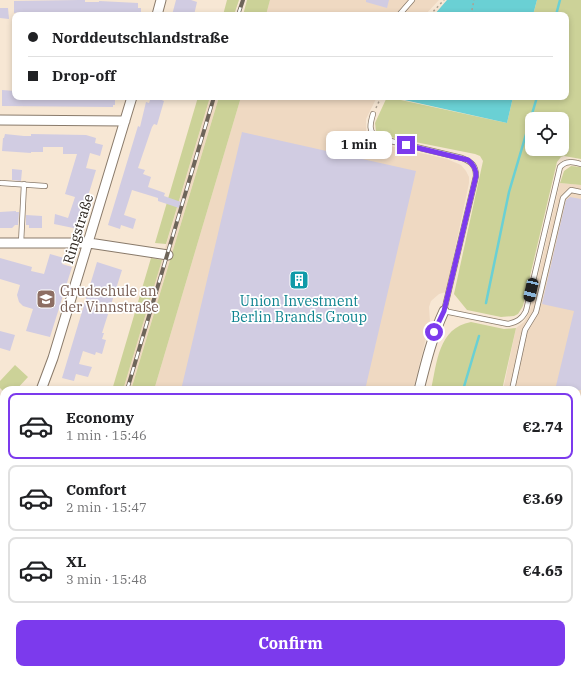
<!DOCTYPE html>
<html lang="en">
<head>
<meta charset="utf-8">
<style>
	body { margin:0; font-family:"IBM Plex Serif",serif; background:#f6f6f6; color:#202124; height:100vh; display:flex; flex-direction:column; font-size:15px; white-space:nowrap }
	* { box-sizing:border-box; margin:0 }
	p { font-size:13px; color:#757577 }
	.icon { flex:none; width:22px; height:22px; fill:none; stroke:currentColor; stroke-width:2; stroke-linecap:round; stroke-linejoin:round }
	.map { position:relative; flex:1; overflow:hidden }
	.panel { position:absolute; left:0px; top:386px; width:581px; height:288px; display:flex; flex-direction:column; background:#fff; border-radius:12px 12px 0 0; box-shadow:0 2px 6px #0003 }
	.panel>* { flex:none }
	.hud { position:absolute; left:12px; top:12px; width:557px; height:88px; border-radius:8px; box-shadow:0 2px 6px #0003; display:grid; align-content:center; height:88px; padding:0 16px; background:#fff }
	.controls { position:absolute; left:525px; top:112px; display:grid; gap:8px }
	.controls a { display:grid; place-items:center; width:44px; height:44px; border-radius:8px; background:#fff; box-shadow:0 2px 6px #0003; font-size:20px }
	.end { position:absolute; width:18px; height:18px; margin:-9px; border:5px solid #7c3aed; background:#fff; box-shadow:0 0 0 2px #fff }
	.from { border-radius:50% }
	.bubble { position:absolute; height:28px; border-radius:8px; background:#fff; box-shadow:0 2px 6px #0003; font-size:13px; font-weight:700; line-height:28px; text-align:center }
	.car { position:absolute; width:12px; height:24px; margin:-12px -6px; border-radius:5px; box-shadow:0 0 3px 1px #0007; background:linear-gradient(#222 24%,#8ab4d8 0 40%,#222 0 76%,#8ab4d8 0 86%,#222 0) }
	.hud b { display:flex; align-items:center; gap:14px; height:38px; font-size:15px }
	.hud b+b { border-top:1px solid #e0e0e0 }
	.hud i { width:10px; height:10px; background:#202124 }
	ul { padding:7px 0 0; list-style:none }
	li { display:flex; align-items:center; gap:12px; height:66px; margin:0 8px 6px; padding:0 8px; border:2px solid #e0e0e0; border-radius:8px }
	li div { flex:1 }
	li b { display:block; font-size:15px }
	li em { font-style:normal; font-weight:700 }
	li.selected { border-color:#7c3aed }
	li>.icon { width:36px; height:36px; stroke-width:1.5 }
	.primary-button { display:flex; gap:8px; margin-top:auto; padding:8px 16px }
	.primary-button a { flex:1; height:46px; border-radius:8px; background:#7c3aed; color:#fff; font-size:16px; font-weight:700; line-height:46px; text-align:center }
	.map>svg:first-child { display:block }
	.built { fill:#efd9c2 }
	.green { fill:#ccd298; fill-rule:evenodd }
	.water { fill:#6ad0d4 }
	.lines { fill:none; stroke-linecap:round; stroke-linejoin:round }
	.stream { stroke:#6ad0d4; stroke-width:2.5 }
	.building { fill:#d1cce2 }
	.lane-casing { stroke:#897a6a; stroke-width:6 }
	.street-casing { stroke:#897a6a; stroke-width:11 }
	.path { stroke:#ada192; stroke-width:1.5; stroke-dasharray:2 3; stroke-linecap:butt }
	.lane { stroke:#fff; stroke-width:4.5 }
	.street { stroke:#fff; stroke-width:9 }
	.rail-casing { stroke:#6e655a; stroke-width:4 }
	.rail { stroke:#fff; stroke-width:2.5; stroke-dasharray:8; stroke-linecap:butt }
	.route { stroke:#7c3aed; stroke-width:5 }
	.labels { text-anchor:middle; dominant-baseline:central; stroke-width:3.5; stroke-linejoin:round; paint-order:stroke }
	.street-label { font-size:14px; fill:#2b251e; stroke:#fff }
	.education-label { font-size:14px; fill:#785e54; stroke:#fff; text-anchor:start }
	.culture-label { font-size:14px; fill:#0d838f; stroke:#fff }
</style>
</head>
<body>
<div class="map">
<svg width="581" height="674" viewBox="0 0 581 674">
	<rect width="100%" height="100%" fill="#f7e7d4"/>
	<path class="built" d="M270 0H439L425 15H266Z
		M210 97H219L131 390H123Z
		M241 97H377L366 119V131L368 141 447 159 461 165 466 171 469 177V183L446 292 439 294 431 301 429 307 430 322 413 390H154Z
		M560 183 581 185V674H439L440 670H577V390H503L516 328 524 322 530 311Z
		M4 609V670H349L348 674H0V612Z"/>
	<path class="green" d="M227 0H239L234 15H223Z
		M247 0H270L266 15H243Z
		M537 0H581V159L564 156 561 157 557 162 523 306 518 314 514 316 501 317 467 310 454 294 483 161 480 156 475 154 385 136 376 131 375 123 387 97 507 123 513 97H566V15H533ZM532 119H562V149H532Z
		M198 97H210L166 244 155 243Z
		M219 97H241L154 390H131Z
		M571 166 581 167V185L560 183 564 171Z
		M151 258 162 260 123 390H112Z
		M471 322 504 329 516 328 502 390H431C437 363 438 328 471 322Z
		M15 365 28 377 16 390H4V392L0 388V381Z
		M0 484 4 487V573L0 576Z
		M368 670H440L439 674H368Z"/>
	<path class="water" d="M447 0H537L533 15H434Z
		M391 97H513L507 123Z"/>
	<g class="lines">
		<path class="stream" d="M556 15 560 0
			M486 303 509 192 537 97
			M463 390 479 336
			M401 674V670"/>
	</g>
	<path class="building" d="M79 0H85V2H99V1L138 3V8H141V15H72L71 12H48V15H22V12L14 13V1Z
		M176 0H191L197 2 194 15H172Z
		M366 0H389L387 8 366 2Z
		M0 8H8L9 19 0 18Z
		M2 90 15 91V97H115V105H113V107L2 106Z
		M151 97H159V99L164 101 157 125 154 124 152 127 138 168 145 170 143 174 151 177 148 187 165 193 164 196 181 202 179 208 158 201V198L132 190 124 215 136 219 133 229 121 225 120 229 108 225 138 126 140 127 146 102 149 103Z
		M242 132 416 171 365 390H181Z
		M5 134 24 136H31V134L86 135 96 138 95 143 103 145 100 156 90 153 86 168 96 170 78 229 54 224 55 214 68 218 75 197 65 194 77 154H63V147H43V152H31V153L2 151 3 138H4Z
		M12 169 22 170 21 181 12 180Z
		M570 197 581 199V390H555L574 311 542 304 566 200Z
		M16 211V212H19L18 225H15L12 228H0V212Z
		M26 215 42 216V228H29V225H26Z
		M50 254 64 258 62 264 72 267 50 337 26 331 33 309 23 306 19 302 17 295 20 285 0 279V258L32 267 31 271 44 274Z
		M97 262 122 270 102 333H104L102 339 106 340 102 354 96 352 95 355 83 351 79 364 92 367 88 377 76 374 74 381 62 378Z
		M0 331 15 335 10 351 0 348Z"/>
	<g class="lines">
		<defs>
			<path id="lane" d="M399 15 412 0
				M373 114C370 124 368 132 378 138L462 158C472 162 476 166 476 176L444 311 508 324C517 322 522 319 526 311L560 167C566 160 573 162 581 164
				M1 183 45 186
				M21 243 24 184
				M512 390 525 330 536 312 563 198 571 190 581 192
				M110 674 112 670
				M447 674 448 670"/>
			<path id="street" d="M157 15 161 0
				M0 120 125 121
				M0 243H89L168 255
				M41 390 53 358 132 97
				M419 390C426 362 432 337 444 311
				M0 457 4 452
				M355 674V670"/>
		</defs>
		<use href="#lane" class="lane-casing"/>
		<use href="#street" class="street-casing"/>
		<path class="path" d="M430 15 444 0
			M471 15 474 0
			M376 108 381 97"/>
		<use href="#lane" class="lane"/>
		<use href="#street" class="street"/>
		<defs>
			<path id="rail" d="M238 15 243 0
				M127 390 214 97
				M0 580 4 577"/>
		</defs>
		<use href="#rail" class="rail-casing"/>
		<use href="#rail" class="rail"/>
	</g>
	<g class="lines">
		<path class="route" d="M406 145 468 160C474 165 476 169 476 176L444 311 434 332"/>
	</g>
	<defs>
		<symbol id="building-square" viewBox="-11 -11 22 22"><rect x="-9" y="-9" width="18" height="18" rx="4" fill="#0f9aa8" stroke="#fff"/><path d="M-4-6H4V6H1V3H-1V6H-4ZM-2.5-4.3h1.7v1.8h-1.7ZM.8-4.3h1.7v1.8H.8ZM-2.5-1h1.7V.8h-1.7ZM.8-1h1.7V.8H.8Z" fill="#fff"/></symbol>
		<symbol id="school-square" viewBox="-11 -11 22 22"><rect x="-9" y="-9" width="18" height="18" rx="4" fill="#8d6e63" stroke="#fff"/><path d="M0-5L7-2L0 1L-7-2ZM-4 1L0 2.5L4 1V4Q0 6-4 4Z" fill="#fff"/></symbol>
	</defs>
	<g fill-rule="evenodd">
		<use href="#building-square" x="288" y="269" width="22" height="22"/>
		<use href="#school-square" x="35" y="288" width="22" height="22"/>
	</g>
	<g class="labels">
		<g class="street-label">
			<text transform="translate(78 229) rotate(-73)">Ringstraße</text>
		</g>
		<g class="education-label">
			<text x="60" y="291">Grudschule an<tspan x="60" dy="16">der Vinnstraße</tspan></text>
		</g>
		<g class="culture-label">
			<text x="299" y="301">Union Investment<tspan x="299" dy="16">Berlin Brands Group</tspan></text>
		</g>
	</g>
</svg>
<div class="controls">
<a><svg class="icon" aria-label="locate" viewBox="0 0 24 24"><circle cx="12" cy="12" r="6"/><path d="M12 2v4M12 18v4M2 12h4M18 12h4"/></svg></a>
</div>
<i class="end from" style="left:434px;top:332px"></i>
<i class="end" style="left:406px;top:145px"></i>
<div class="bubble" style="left:326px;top:131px;width:66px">1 min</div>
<i class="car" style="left:531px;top:290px;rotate:193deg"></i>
<div class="hud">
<b><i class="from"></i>Norddeutschlandstraße</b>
<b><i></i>Drop-off</b>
</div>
<section class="panel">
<ul>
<li class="selected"><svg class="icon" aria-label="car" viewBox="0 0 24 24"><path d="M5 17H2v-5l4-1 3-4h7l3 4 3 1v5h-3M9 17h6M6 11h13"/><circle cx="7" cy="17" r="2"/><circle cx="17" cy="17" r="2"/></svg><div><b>Economy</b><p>1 min · 15:46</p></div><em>€2.74</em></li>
<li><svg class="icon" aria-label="car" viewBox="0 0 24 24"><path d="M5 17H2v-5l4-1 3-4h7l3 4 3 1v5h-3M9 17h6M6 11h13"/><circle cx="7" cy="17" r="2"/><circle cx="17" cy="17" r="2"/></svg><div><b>Comfort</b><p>2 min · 15:47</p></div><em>€3.69</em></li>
<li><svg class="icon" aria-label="car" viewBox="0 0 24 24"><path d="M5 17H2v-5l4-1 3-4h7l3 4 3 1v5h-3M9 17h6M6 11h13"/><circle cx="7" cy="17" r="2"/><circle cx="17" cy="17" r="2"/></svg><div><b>XL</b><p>3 min · 15:48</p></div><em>€4.65</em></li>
</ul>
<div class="primary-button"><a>Confirm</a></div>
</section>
</div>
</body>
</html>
